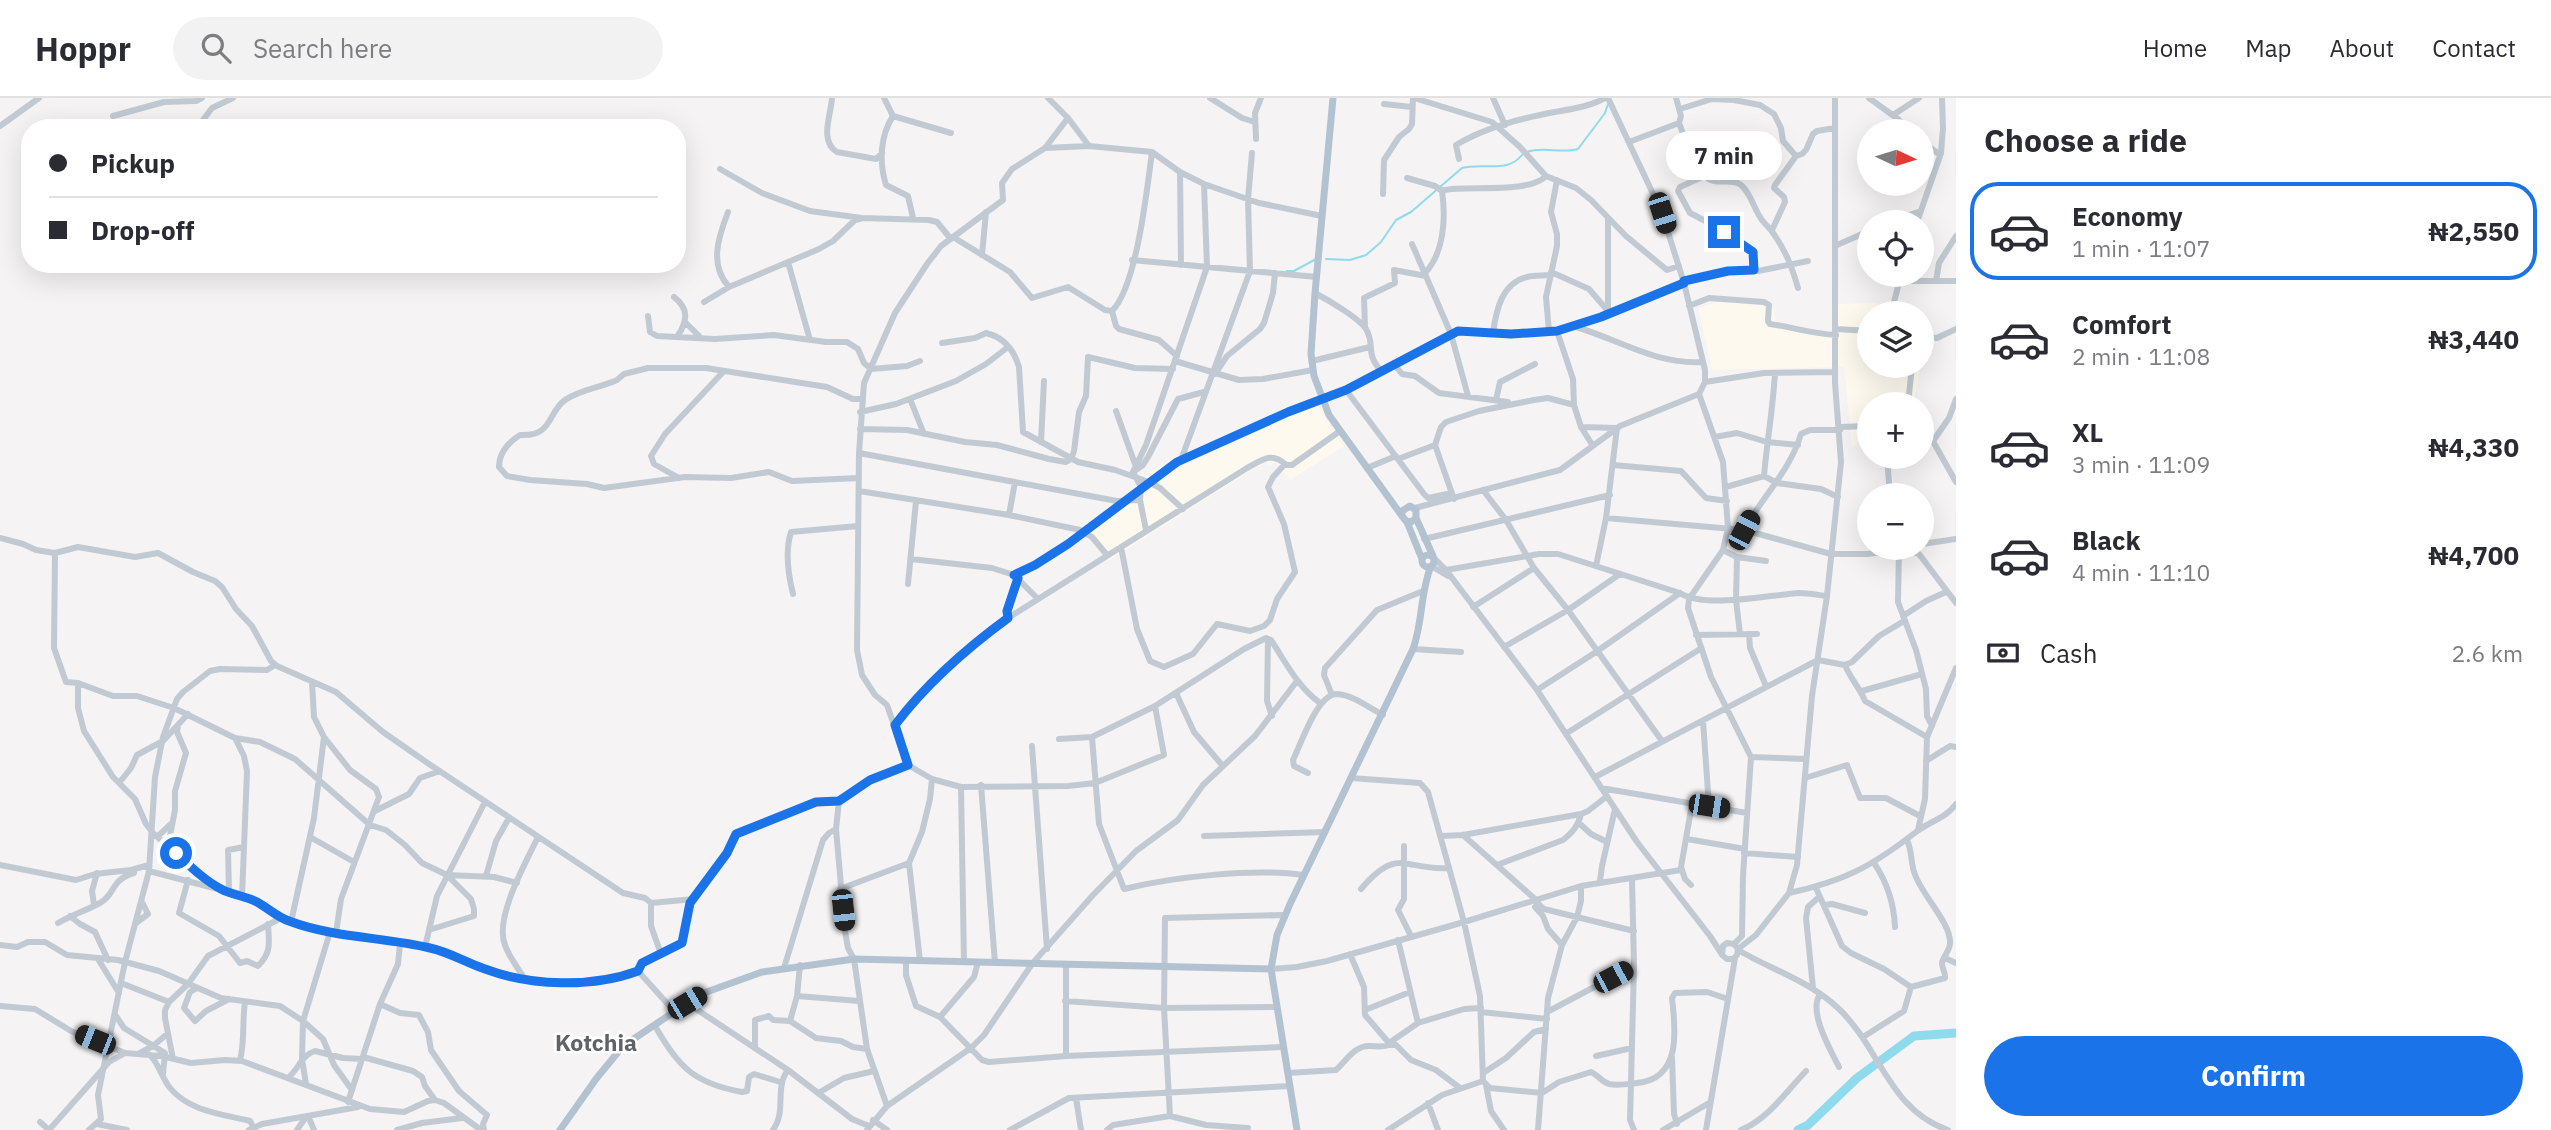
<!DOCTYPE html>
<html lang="en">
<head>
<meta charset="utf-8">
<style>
	body { margin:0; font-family:"IBM Plex Sans",sans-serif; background:#f2f2f3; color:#2b2b33; height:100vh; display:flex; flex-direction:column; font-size:26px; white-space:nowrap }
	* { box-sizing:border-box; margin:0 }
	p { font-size:23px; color:#7c7c81 }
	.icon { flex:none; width:38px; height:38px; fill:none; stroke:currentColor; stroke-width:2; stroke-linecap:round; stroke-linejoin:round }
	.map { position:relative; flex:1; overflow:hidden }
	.details { display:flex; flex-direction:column; background:#fff; width:595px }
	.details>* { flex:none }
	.top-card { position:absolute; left:21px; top:21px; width:665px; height:154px; border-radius:28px; box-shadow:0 7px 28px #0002; display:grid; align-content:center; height:154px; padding:0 28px; background:#fff }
	.needle { width:46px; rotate:94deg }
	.fabs { position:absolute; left:1857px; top:21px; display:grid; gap:14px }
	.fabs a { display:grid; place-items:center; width:77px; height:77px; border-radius:50%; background:#fff; box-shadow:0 7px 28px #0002; font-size:35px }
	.end { position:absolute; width:32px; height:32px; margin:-16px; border:9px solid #1a73e8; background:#fff; box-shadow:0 0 0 4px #fff }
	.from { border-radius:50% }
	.bubble { position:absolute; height:49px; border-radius:24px; background:#fff; box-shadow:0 7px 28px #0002; font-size:23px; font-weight:700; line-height:49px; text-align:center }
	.car { position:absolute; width:21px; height:42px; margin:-21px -10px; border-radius:9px; box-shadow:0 0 5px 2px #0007; background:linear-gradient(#222 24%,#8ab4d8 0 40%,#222 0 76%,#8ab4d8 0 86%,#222 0) }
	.top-card b { display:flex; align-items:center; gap:24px; height:66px; font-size:26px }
	.top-card b+b { border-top:2px solid #e1e1e2 }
	.top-card i { width:18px; height:18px; background:#2b2b33 }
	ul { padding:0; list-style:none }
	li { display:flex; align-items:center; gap:21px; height:98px; margin:0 14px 10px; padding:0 14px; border:4px solid transparent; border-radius:28px }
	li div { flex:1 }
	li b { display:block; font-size:26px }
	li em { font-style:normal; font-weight:700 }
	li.selected { border-color:#1a73e8 }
	li>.icon { width:63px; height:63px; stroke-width:1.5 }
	h2 { padding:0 28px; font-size:32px; line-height:84px }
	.pay { display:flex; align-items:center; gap:18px; height:77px; padding:0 28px; font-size:26px }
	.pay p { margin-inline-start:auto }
	.action { display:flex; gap:14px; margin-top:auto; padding:14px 28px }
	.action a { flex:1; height:80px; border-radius:42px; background:#1a73e8; color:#fff; font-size:28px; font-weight:700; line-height:80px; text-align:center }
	header { display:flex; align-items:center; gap:42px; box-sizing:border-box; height:98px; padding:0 35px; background:#fff; border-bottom:2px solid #e1e1e2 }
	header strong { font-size:33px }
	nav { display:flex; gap:38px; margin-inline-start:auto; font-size:24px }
	.search { width:490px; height:63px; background:#f2f2f3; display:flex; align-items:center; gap:18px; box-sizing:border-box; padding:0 24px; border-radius:38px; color:#7c7c81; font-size:26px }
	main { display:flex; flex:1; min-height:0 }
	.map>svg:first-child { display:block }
	.commercial { fill:#fdf9ef }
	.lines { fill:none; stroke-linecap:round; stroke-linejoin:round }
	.stream { stroke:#90daee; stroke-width:2 }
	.river { stroke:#90daee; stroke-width:9 }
	.minor { stroke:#c1cad2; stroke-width:6 }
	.major { stroke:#b3c2d1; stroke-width:7 }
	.route { stroke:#1a73e8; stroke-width:9 }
	.labels { text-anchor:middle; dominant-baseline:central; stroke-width:5; stroke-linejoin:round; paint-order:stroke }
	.quarter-label { font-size:23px; font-weight:bold; fill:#5f6368; stroke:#fff }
</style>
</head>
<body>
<header>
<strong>Hoppr</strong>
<div class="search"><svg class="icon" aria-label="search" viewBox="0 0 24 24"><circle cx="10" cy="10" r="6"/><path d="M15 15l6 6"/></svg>Search here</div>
<nav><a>Home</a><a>Map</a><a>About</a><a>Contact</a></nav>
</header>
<main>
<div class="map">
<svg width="1956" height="1032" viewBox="0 0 1956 1032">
	<rect width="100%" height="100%" fill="#f5f3f3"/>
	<path class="commercial" d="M1718 204 1773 208 1777 229 1832 239 1835 206 1877 205 1881 215H1869V268H1921L1913 306H1869V336L1852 349 1844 269 1712 272 1698 210Z
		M1315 304 1344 348 1290 382 1276 364 1269 368 1266 363 1108 463 1086 435 1151 373Z"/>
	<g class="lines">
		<path class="stream" d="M1527 54C1544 48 1561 56 1578 51L1605 15 1608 6
			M1326 161 1350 162 1366 157 1381 144 1396 122 1411 114 1462 70C1483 64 1507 76 1522 57
			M1287 173H1294L1316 161"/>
		<path class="river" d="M1798 1032 1808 1027 1857 980 1914 938 1956 935"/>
		<path class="minor" d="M832 0C831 17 819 43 837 54L876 61 882 55
			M884 0 893 18 951 35
			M1048 0 1068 20 1089 48
			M1210 0 1242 20 1255 24
			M1414 0 1492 24 1520 49 1546 78 1576 90 1591 102 1626 138 1667 172 1679 168
			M1493 0 1505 27
			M1608 0 1662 115 1684 185 1705 272V284L1699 296 1723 364 1728 430 1723 452 1689 501 1688 510 1711 579 1751 659 1743 778 1742 838 1734 846
			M1676 0 1681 18 1679 25C1685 40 1697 81 1714 83 1723 85 1733 81 1741 87 1750 94 1754 110 1760 119 1764 126 1770 130 1773 135 1786 153 1792 169 1798 190
			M1869 0 1898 21 1910 33
			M1384 6 1412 9
			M1680 11 1712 1 1734 2 1760 7 1774 16 1781 30 1783 43 1796 58
			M1893 17 1919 0
			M113 18 164 4 196 3 202 0
			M893 18C880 38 879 64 886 87L908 98 913 120
			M1068 20 1045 50 1012 71 1002 85 1003 102 941 148 927 166 895 215 864 285 859 355 857 552 862 577 875 597 887 607 908 667 932 681 961 689 1068 688 1095 685 1164 657 1155 608
			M0 28 39 0
			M197 30 212 10 233 0
			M1256 41 1255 15 1261 0
			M1922 43 1940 57
			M1629 44 1679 25
			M1045 50 1089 48 1152 54 1180 74 1204 86 1259 105 1322 118
			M1459 61 1456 47C1481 32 1511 23 1540 17 1561 12 1585 11 1605 0
			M720 71 762 95 810 113 862 120 929 122 937 124 951 141
			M1180 74 1181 167
			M1704 78 1680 89 1678 93 1690 115 1713 127 1753 154V172
			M1407 80 1435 88 1442 93
			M1383 96 1384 62 1399 39 1409 31 1412 26 1413 0
			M728 114C718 140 709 167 729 189
			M1888 124 1921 113
			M1917 124 1941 55 1943 30 1942 0
			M1772 132 1785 104 1784 99 1774 90 1775 87 1796 58 1802 56 1806 52 1813 36 1817 33 1835 30
			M953 139 1010 174 1032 200 1068 189 1105 212 1112 213
			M1412 146 1451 236 1468 298
			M1837 147 1869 133
			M982 157 986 114
			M1132 162 1317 179
			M788 164 810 242
			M1551 174 1589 191 1608 213
			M1425 175C1444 155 1446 120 1442 93L1444 92C1467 87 1530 96 1546 78
			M1683 183 1728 173H1758L1808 163
			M1899 183H1956
			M1936 183 1939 165 1956 138
			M1315 195C1328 202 1359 220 1366 231 1376 248 1364 253 1381 273
			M674 199C690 211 687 224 677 239
			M704 204 729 189 819 151 833 143 855 122 860 121
			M1689 208 1709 200 1764 204 1769 207 1768 223 1770 226C1792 229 1813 236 1836 237
			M1112 213C1137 188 1147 91 1152 54
			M1112 213 1116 228 1119 231 1159 242 1177 258
			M1886 215 1893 208 1901 177
			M1608 217V121
			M648 218 650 234 657 238 715 241 774 237 826 244H847L858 251 864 265 871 271 907 268 920 263
			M685 224 700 239
			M1365 229 1364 200 1395 185 1394 172 1426 178
			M1576 229C1620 242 1656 267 1703 264
			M1836 231 1869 233
			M1557 233 1573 281 1574 307 1581 329 1593 348
			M1549 234 1546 199 1557 148V136L1551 114 1557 82
			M1493 235C1496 212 1502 185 1527 179 1534 177 1542 178 1550 177
			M1922 239 1937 240 1956 231
			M942 245 975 240 986 235C1003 239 1014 252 1019 269L1023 334 1078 364 1115 372 1149 384 1160 390 1183 411
			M1175 263 1239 282 1263 281 1313 272
			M1312 263 1370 249
			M1394 266 1402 276 1415 278 1439 295 1508 304
			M1215 276 1227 258 1260 231 1264 225 1273 195 1275 175
			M1705 284 1764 275 1835 274
			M1346 292 1424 396 1428 400 1452 395
			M910 301 924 336
			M1496 302 1500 284 1535 266
			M1908 306 1912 268
			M1116 313 1135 366
			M860 314 896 306 956 283 986 266 1008 249
			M1922 324 1956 384
			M1581 329 1617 330 1606 420 1596 468
			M1840 329 1869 328
			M860 331 907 332 965 344 997 347 1049 361 1066 364 1071 361 1074 353 1079 314 1086 298 1088 259 1135 270 1173 271
			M1715 339 1737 335 1767 344 1798 347
			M1933 343 1949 320 1956 301
			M1041 344 1044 283
			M859 355 1117 403 1140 402
			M1887 359 1889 385 1894 397
			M1398 361 1435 347
			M1181 362 1250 173 1248 101 1252 55
			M1613 367 1681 373 1706 400 1727 403
			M1367 370 1396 358
			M1133 374 1143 367 1148 359 1178 301 1204 294
			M1764 378C1767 343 1773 310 1775 275
			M679 380 654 366 651 358 665 336 724 273
			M859 380 792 383 769 374 731 380 685 379 604 390 587 386 530 382 507 378 499 369C499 355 509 344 520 337 553 339 547 315 565 302 579 292 602 289 617 282L624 276 648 270H706L827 289 853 301H861
			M1726 389 1764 378 1777 385 1821 391 1838 399
			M1483 392 1506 422 1534 470 1568 512 1662 643
			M859 393 1009 417 1080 432 1092 439 1107 457
			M1454 401 1435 347 1441 329 1446 324 1479 313 1534 302 1548 300 1574 307
			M1415 410 1560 372 1620 328 1699 296
			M1009 417 1015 384
			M1606 420 1744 432 1831 456H1868L1910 450
			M1146 432 1140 402 1141 389 1133 374 1146 347 1207 169 1204 86
			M1744 432C1762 399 1790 373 1801 336L1810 332H1840
			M0 440 23 446 36 452 55 455 78 449 135 459 158 455 193 474 215 483 222 489 236 511 252 528 271 563 277 568 336 594 383 634 429 666 623 795 645 800 651 805 694 801
			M1424 441 1610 397
			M1922 446 1956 441
			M1121 449 1137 531 1150 563 1164 569 1193 556 1217 526 1250 533 1264 528 1270 522 1277 501 1295 474 1284 426 1268 389 1273 379 1285 366
			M1906 451 1919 456 1956 505
			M1723 452 1737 459 1766 463
			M1899 452 1898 504 1916 552 1926 591 1927 618 1932 628
			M55 455 54 550 66 584 78 585 113 598H137L174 610 235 640 260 644 295 661 370 727 386 732 405 747 422 765 447 777 471 801 474 811V818L429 832
			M1433 459 1446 472 1537 592 1637 744 1710 838 1721 855
			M1737 459 1736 502 1740 536
			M911 461 992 470 1014 477 1038 501
			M1431 468 1448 478
			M1446 472 1539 456H1558L1680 495C1705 511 1769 497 1799 495 1808 495 1818 497 1827 498
			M1014 477 1035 467 1068 446 1177 364 1288 314 1346 292 1453 236 1465 233 1511 236 1557 233 1601 219 1684 185
			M908 486 916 403
			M793 496C788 476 785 453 791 434L858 428
			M1473 509 1534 470
			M1903 518 1926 503 1946 494
			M1008 520 1007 513 1018 480
			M1749 536 1750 550 1766 588
			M1696 537 1757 536
			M1268 541 1267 603 1272 618
			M1504 549 1568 512 1620 476
			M1413 551 1461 554
			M1845 567C1850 580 1860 590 1865 603L1927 639
			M312 584 314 619 324 639 350 672 376 691 379 699 341 801 336 835
			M78 585V610L84 633 113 679 135 701 146 726 153 735 199 777 217 788
			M1537 592 1596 554 1680 495
			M1862 593 1922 576
			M1176 595 1194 634 1222 667
			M1332 597 1324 577 1325 570 1377 512 1423 493
			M1703 623 1709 708
			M895 627C926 586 967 550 1008 520L1247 370C1262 362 1272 353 1286 367H1292L1340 333
			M1567 635 1700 551
			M1092 639 1099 726 1124 791C1172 779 1254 770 1303 777
			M235 640 244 658 247 673 242 799
			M1059 641 1092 639 1155 608 1244 551 1266 540 1271 542C1286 565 1298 589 1320 605
			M1032 648 1047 851
			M1751 659 1806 661
			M1926 663 1950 648 1956 649
			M1308 675 1294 668 1293 662C1301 646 1317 596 1337 596 1353 597 1369 610 1383 617
			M1595 679 1818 562 1845 567 1852 564 1879 538 1904 523
			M1351 680 1420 685 1428 694 1464 824 1480 898 1483 983 1490 990 1542 995 1559 984 1591 974C1598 977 1602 984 1609 986 1618 988 1628 986 1637 985 1681 981 1676 933 1672 900L1675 895 1707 894 1728 901
			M1805 680 1847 667 1860 700H1886L1920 718
			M119 685 131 670 137 657 163 643 188 616
			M981 687 995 865
			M961 689 964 864
			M1601 690 1747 715
			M839 703 836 731 845 833 848 850 854 861 867 951 887 1008
			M375 713 409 696 420 680 440 673
			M1579 725 1591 736 1607 744
			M1918 732 1925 701 1927 639 1956 570
			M1463 737 1535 801
			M1204 738 1325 734
			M1441 738 1463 737 1581 716 1588 713 1606 699
			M157 739 172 725
			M310 739 354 764
			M1687 741 1745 751
			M168 748 175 712V693L186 655 177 634 178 627
			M1404 748V801L1398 812 1411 838
			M1744 755 1798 759
			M1874 765C1887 784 1894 806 1895 829
			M0 767 76 782 95 776 131 772 149 767
			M1497 767 1563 742C1573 734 1578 728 1581 716
			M149 773 229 794 256 804 291 824 336 835 435 851 488 872 519 880 550 884 598 883 621 879 638 873 642 865 682 845 690 805 727 755 736 736 816 704 839 703 870 682 908 667
			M447 777 494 779 517 785
			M486 778 496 743 509 720
			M1632 780 1634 868 1630 1022 1634 1032
			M188 782 179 815 219 838 240 865 247 863 258 868C272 854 269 845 268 826
			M1600 783 1602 768 1615 711
			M1691 787 1685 781 1681 769 1692 706
			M1816 790 1842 848 1851 855 1884 871 1911 889 1945 880C1946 875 1942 871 1942 865 1943 858 1950 853 1950 845 1951 826 1924 799 1916 779 1910 767 1913 755 1907 742
			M840 791 909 765
			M1361 791C1398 747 1405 773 1448 770
			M229 794 228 752 244 749
			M1789 795C1844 783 1871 769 1916 734 1930 723 1945 721 1956 706
			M1534 802 1544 811 1634 833
			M651 805V828L661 856
			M94 807 92 793 97 775
			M1825 807 1832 806 1865 815
			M1535 809 1543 818 1548 831 1562 847
			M70 818 80 826 95 834 108 862
			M291 824 314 720 324 639
			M58 825C72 817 87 812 100 805 116 796 110 782 134 775
			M136 825 148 816 142 804
			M1398 842 1418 925
			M0 847 17 849 28 844H45L67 857 118 862 159 873 221 900 280 908 303 923 323 941 334 967 352 992
			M425 849 437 798 485 704
			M1738 851 1734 846 1727 845 1723 848 1722 857 1727 861H1733L1737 857 1738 851 1756 837 1789 795 1797 767 1812 598 1827 498 1841 364 1835 285V0
			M1738 852C1772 872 1810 883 1839 911 1880 950 1890 1013 1948 1032
			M1350 856 1364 889 1365 917 1389 945 1396 947 1411 962 1436 972 1460 990
			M1945 860 1956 865
			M98 861 119 895
			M906 862V877L916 908 940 919 974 879 978 864
			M920 863 909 765 922 734 930 701 932 681
			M784 870 823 742 829 735 836 731
			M1271 871 1297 869 1327 863 1464 824 1581 788 1681 772
			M638 873 674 913
			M524 880C518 870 509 859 505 847 494 820 526 764 538 739
			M121 885 169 904
			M197 890 190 894 184 910 195 923 206 913 229 901
			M1813 890 1806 820 1808 809 1819 799
			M1820 896C1808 914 1830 951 1839 969
			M797 898 859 903
			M1065 903 1164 910 1277 909
			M687 905 788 972 852 1021 869 1028
			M380 906 400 915 419 917 428 934 431 952 459 993 487 1017 483 1026 484 1032
			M0 908 35 911 71 933 125 955 162 958 191 965 225 962 242 963 370 1011 404 1014 428 1003 435 1002 444 1005 481 1032
			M1365 912 1410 894
			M1481 914 1547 921
			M1547 914 1634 868
			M116 918 124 930 165 955 163 976
			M940 919 982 962 989 964 1066 958 1283 949
			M790 923 797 898 800 867
			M655 928C679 969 693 985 742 994L747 993 749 979 754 976 780 984
			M1863 939 1904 913 1911 889
			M1389 945 1418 925 1464 911 1481 910
			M755 949V922L769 918 773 922 790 923 816 940 841 943 853 949 867 951
			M140 955 153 948 167 936
			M150 957C159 966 162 980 170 990 190 1014 223 1016 250 1023L254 1030
			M1066 958V867
			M1596 958 1632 950
			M363 959 413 973 422 979 425 988 435 1002
			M1672 959 1674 1016 1677 1026
			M173 961 165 920V912L169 904 188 886 208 858 281 820
			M240 962C245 944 242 924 245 904
			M1288 975 1336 972C1346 963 1354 948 1369 948 1379 948 1382 950 1392 946
			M1483 975 1506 960 1534 934 1546 931
			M289 979C299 970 302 957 315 953L343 960 362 961
			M306 986 302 961 303 923 330 834
			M1486 987 1491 1013 1504 1032
			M820 994 844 980 874 973
			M1076 1000 1081 1032
			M348 1004 380 906 398 866 400 846
			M1428 1005 1438 1032
			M308 1018 314 1032
			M1170 1018 1164 910 1165 820 1285 817
			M873 1022 887 1032
			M40 1024 49 1032 109 964 125 955
			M97 1026 127 1032
			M89 1032 101 1021 98 997 125 864 149 773 155 679 163 639 177 601 183 594 210 573 220 571 267 572 275 567
			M249 1032 262 1026 358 1009
			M297 1032 306 1019
			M397 1032 422 1025 462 1020
			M773 1032C787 1013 774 990 788 972
			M867 1032 887 1008 971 950 984 937 1032 866 1093 797 1136 753 1178 722 1203 687 1255 638 1297 583
			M1010 1032 1069 1000 1290 988
			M1107 1032 1113 1027 1170 1018 1206 1027 1248 1030
			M1388 1032 1442 997 1483 983
			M1538 1032 1548 900 1562 847 1577 819 1581 803V788
			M1663 1032 1709 1005
			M1706 1032 1735 860
			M1741 1032C1768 1021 1786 994 1806 973"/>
		<path class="major" d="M1333 0 1315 195 1311 256 1314 278 1329 317 1402 418
			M1416 420 1411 424 1406 423 1402 418V413L1410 408 1416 412V420L1433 458
			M1407 424 1422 461
			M1422 463a6 6 0 1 1 12 0a6 6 0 1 1-12 0Z
			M560 1032 596 981 623 948 701 896 762 874 854 861 1271 871
			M1297 1032 1271 871 1277 837 1290 806 1413 551C1423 524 1420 495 1431 468"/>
	</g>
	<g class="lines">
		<path class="route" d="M176 755C190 768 204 782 221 791 232 797 246 798 257 804 268 810 277 819 289 823 334 840 384 839 430 850 449 854 467 865 485 871 531 888 592 890 638 873L642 865 682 845 690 805 727 755 736 736 816 704 839 703 870 682 908 667 895 627C926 586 967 550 1008 520L1007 513 1018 480 1014 477 1035 467 1068 446 1177 364 1288 314 1346 292 1458 233 1511 236 1557 233 1601 219 1684 185V183L1728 173 1754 172 1753 154 1724 134"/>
	</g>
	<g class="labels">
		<g class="quarter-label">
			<text x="596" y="944">Kotchia</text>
		</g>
	</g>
</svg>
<div class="fabs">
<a><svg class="needle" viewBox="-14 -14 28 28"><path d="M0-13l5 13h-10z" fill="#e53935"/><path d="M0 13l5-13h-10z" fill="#7c7c81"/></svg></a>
<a><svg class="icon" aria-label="locate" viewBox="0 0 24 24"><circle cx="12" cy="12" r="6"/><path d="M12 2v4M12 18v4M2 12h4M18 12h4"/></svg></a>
<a><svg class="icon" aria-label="layers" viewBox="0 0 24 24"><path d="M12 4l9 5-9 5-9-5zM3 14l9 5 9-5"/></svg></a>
<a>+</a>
<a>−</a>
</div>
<i class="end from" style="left:176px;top:755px"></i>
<i class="end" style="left:1724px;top:134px"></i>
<div class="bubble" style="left:1666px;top:33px;width:116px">7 min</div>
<i class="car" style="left:1662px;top:115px;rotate:162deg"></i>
<i class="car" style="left:1744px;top:432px;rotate:28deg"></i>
<i class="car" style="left:1709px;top:708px;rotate:99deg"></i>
<i class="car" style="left:843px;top:812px;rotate:174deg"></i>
<i class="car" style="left:1613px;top:879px;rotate:62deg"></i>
<i class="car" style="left:687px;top:905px;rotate:59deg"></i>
<i class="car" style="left:95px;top:942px;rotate:292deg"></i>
<div class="top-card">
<b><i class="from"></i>Pickup</b>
<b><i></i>Drop-off</b>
</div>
</div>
<section class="details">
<h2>Choose a ride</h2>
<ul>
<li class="selected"><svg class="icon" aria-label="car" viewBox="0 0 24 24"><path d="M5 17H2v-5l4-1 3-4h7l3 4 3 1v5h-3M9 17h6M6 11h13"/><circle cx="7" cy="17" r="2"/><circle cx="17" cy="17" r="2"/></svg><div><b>Economy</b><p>1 min · 11:07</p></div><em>₦2,550</em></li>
<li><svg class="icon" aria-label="car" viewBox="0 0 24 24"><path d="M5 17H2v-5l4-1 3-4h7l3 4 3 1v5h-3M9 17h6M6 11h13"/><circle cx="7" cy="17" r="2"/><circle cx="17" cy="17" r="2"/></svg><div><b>Comfort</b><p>2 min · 11:08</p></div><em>₦3,440</em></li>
<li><svg class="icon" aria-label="car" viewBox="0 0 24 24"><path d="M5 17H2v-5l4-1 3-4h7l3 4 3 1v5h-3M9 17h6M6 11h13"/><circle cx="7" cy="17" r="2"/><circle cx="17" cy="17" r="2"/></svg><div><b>XL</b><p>3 min · 11:09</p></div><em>₦4,330</em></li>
<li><svg class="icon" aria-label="car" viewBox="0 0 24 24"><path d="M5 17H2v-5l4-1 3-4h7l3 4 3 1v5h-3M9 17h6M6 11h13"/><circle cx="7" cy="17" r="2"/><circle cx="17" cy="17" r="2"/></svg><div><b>Black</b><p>4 min · 11:10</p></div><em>₦4,700</em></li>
</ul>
<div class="pay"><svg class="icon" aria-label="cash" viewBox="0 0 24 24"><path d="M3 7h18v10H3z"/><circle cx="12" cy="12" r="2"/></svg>Cash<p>2.6 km</p></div>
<div class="action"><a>Confirm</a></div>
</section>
</main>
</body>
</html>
